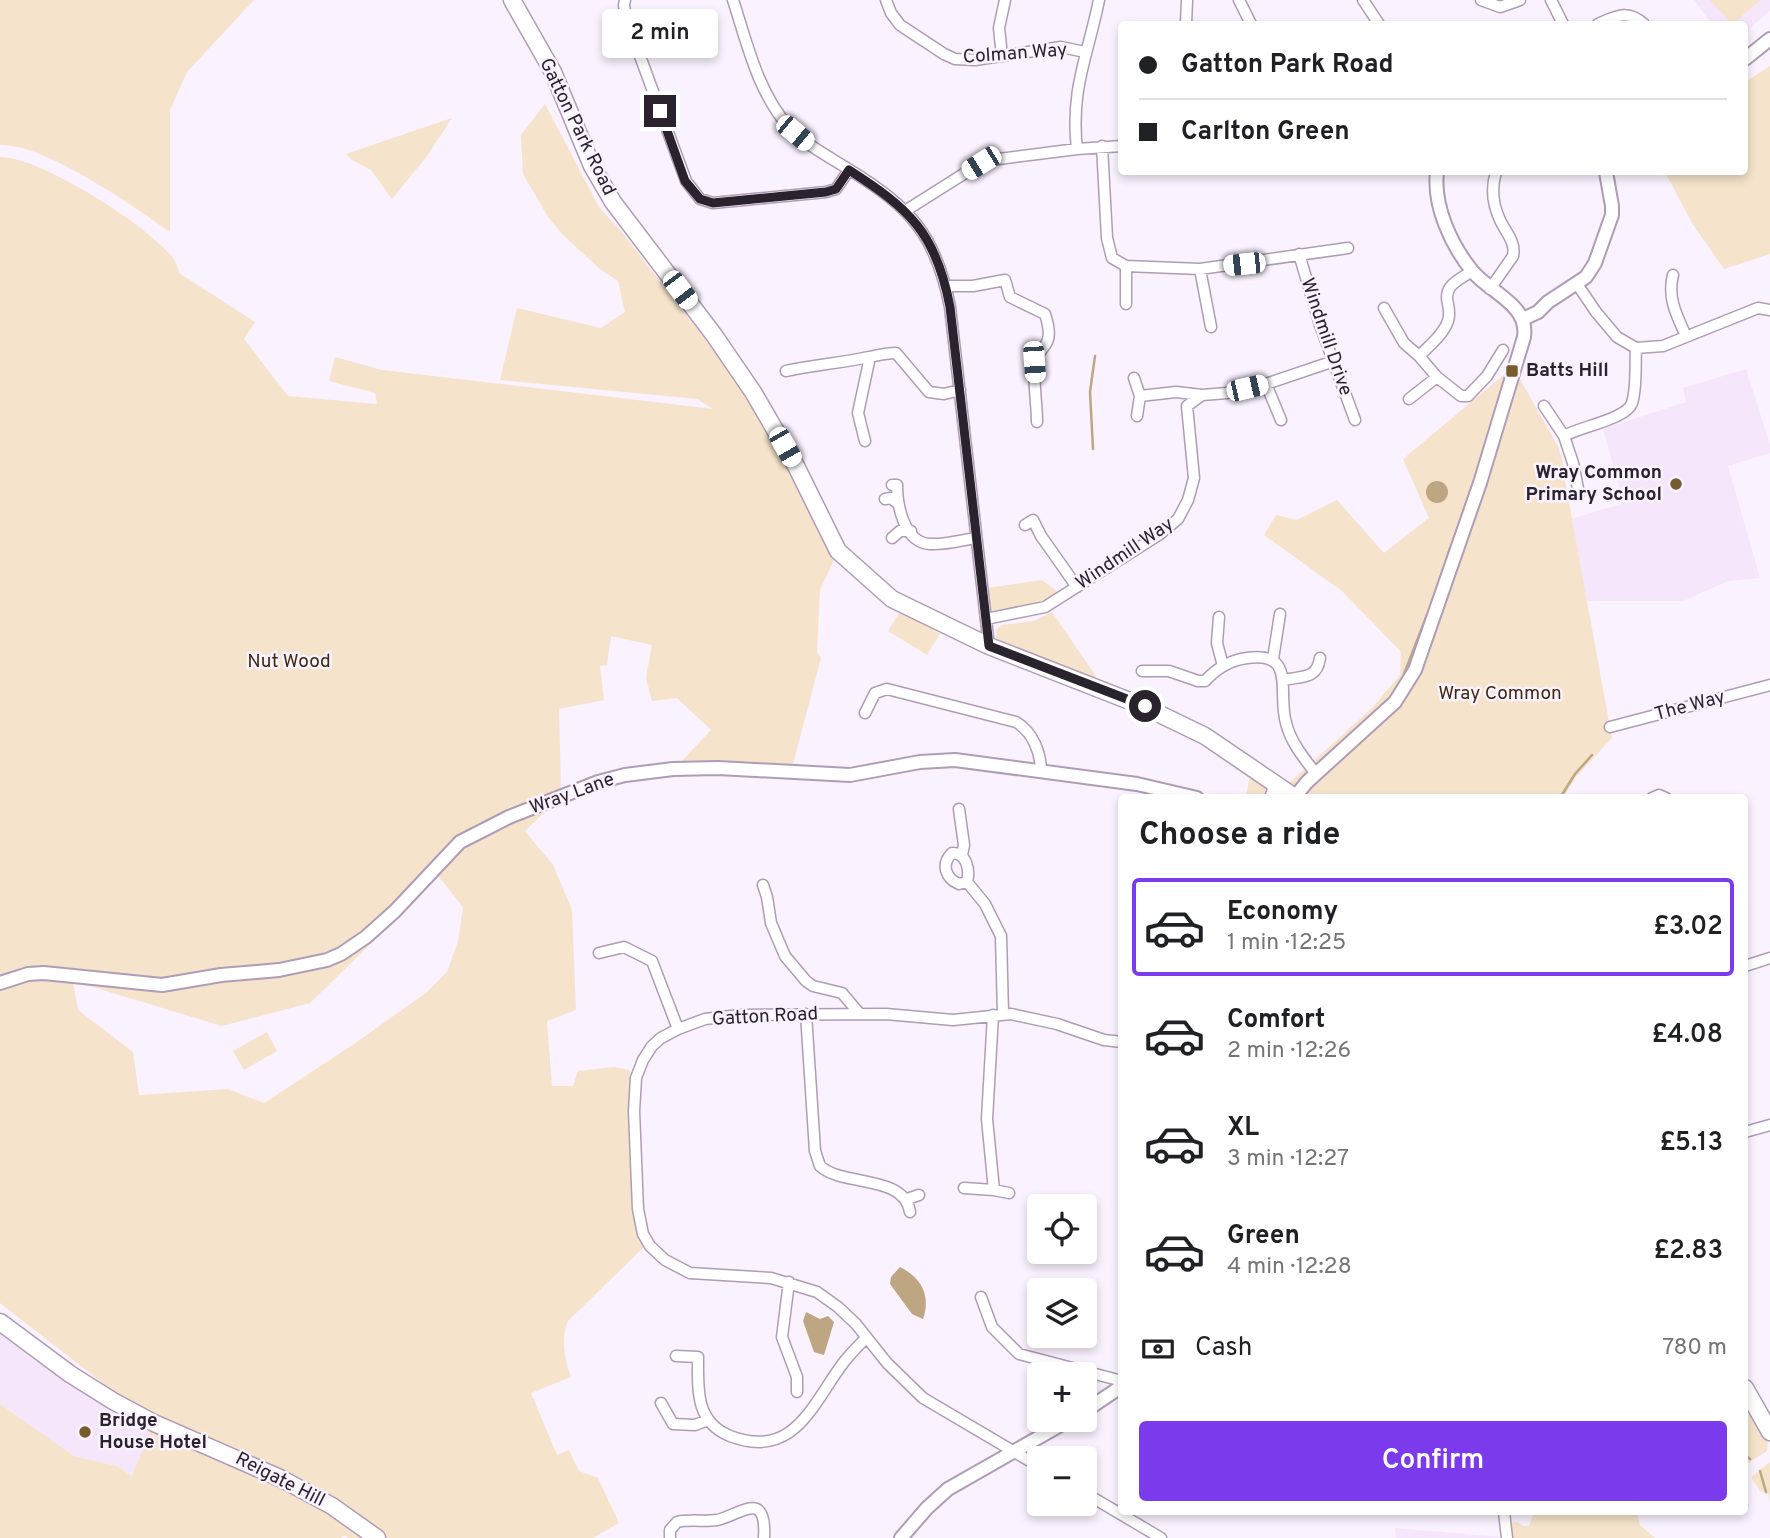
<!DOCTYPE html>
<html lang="en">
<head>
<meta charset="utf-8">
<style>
	body { margin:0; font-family:Overpass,sans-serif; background:#f6f6f6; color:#202124; height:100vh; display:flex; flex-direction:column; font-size:26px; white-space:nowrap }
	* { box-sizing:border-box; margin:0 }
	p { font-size:23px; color:#757577 }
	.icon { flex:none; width:38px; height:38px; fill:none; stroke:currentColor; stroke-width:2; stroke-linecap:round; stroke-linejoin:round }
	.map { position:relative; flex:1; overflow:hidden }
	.panel { position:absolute; left:1118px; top:794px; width:630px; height:721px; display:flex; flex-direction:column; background:#fff; border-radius:7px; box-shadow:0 4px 10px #0003 }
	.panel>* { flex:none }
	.hud { position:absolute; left:1118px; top:21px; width:630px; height:154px; border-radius:7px; box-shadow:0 4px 10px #0003; display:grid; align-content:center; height:154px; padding:0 21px; background:#fff }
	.controls { position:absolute; left:1027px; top:1194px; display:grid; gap:14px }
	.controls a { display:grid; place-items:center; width:70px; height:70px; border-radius:7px; background:#fff; box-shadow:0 4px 10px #0003; font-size:35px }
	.end { position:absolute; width:32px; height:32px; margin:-16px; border:9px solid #2a222c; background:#fff; box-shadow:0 0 0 4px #fff }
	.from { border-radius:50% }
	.bubble { position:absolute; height:49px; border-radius:7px; background:#fff; box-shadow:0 4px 10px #0003; font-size:23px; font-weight:600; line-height:49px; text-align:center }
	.car { position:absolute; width:21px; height:42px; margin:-21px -10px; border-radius:9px; box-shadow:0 0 5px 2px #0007; background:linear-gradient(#fff 24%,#345 0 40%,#fff 0 76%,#345 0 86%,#fff 0) }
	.hud b { display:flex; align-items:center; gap:24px; height:66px; font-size:26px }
	.hud b+b { border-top:2px solid #e0e0e0 }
	.hud i { width:18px; height:18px; background:#202124 }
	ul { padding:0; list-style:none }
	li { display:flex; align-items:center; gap:21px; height:98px; margin:0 14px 10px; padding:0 7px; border:4px solid transparent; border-radius:7px }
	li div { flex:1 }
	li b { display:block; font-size:26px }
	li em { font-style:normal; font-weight:600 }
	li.current { border-color:#7c3aed }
	li>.icon { width:63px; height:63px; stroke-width:1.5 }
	h2 { padding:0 21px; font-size:32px; line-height:84px }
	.pay { display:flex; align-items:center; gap:18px; height:77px; padding:0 21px; font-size:26px }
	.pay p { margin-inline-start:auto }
	.cta { display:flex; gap:14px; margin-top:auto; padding:14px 21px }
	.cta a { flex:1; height:80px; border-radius:7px; background:#7c3aed; color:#fff; font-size:28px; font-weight:600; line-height:80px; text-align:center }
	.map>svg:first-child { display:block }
	.built { fill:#f5e6fb }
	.green { fill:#f5e4cb; fill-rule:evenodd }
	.water { fill:#bea682 }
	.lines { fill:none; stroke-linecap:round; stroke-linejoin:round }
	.stream { stroke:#bea682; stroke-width:2.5 }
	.minor-casing { stroke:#af9cb7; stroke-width:13 }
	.tertiary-casing { stroke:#af9cb7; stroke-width:16 }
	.primary-casing { stroke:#af9cb7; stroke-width:19 }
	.minor { stroke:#fff; stroke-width:10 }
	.tertiary { stroke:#fff; stroke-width:12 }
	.primary { stroke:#fff; stroke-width:16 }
	.route { stroke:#2a222c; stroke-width:9 }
	.poi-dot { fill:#765b2d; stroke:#faf2fe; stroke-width:2.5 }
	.labels { text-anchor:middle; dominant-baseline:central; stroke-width:5; stroke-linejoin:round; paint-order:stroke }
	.street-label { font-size:19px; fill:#2a222c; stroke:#faf2fe }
	.poi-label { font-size:19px; font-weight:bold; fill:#2a222c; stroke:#faf2fe; text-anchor:start }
	.park-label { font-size:19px; fill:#3d2b0c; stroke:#faf2fe }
</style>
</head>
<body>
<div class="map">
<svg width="1770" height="1538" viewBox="0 0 1770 1538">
	<rect width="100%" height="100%" fill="#faf2fe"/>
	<path class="built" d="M1694 0H1770V11L1745 32V24H1712Z
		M1746 369 1770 445V453L1728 466 1760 578 1728 581 1683 601H1580L1568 520 1624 503 1603 429 1686 402 1683 388Z
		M0 1322 154 1423 133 1476 117 1466 74 1456 0 1404Z
		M1395 1528 1500 1537V1538H1396Z"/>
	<path class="green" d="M0 0H254L187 72 170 110V232C133 206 44 143 0 145Z
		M1710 0H1761L1732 24Z
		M1770 66V254L1724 269 1692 223 1665 172H1745V82Z
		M545 104 599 207 621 231 756 405 838 551 820 590 817 652 821 658 793 764 714 761 680 763 711 730 677 698 652 701 646 678 652 645 611 636 607 665 600 666 604 700 559 709 561 789 554 803 525 831 553 865 572 910 576 1010 547 1021 552 1086H573L578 1071 614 1067 630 1070 633 1199 644 1247 568 1321C560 1338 565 1361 571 1377L531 1393 557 1455 569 1450 579 1471 598 1478 619 1523 593 1538H387L345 1503 118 1395 0 1303V157C39 156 149 226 173 258 176 262 178 268 179 273L255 322 244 339 288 396 377 404 375 393 329 381 335 357 382 370 713 409 697 399 500 380 517 308 601 328 625 312 618 281 600 269 563 235 548 217 523 174 521 135ZM435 872 463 907 458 941 447 972 426 993 351 1046 264 1103 228 1089 139 1095 133 1052 78 1010 73 981 222 1026 310 1003 387 928Z
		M452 118 427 156 392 199 371 170 352 160 346 154Z
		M1513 367 1559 448 1560 455 1562 454 1563 470 1612 738 1575 778 1563 798H1245L1251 774 1264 785 1266 790 1278 793 1372 708 1400 675 1401 652 1342 591 1264 535 1276 515 1297 520 1337 500 1384 553 1429 518 1403 459Z
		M1042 580 1059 593 1036 606 995 613 990 610 987 588Z
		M901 610 940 634 927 655 888 631Z
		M1052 612 1104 688 997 644 996 630 1002 625 1034 621Z
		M267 1032 277 1051 244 1070 233 1051Z
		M0 1404 74 1456 117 1466 132 1476 154 1423 224 1453 377 1538H348L344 1535 341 1538H0Z
		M1745 1404 1768 1443 1767 1451 1745 1465Z
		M1770 1462V1503L1769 1494 1760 1491 1751 1477Z
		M1534 1512H1637L1640 1525 1655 1538H1512V1523L1515 1521 1524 1526H1529Z"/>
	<path class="water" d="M1426 492a11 11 0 1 1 22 0a11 11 0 1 1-22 0Z
		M900 1267C922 1278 931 1296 923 1319L912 1314 890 1284 891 1277Z
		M806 1312 820 1319 828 1316 834 1322 824 1355 814 1352 803 1321Z"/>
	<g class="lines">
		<path class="stream" d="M1093 449 1090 392 1095 356
			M1454 538 1473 485
			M1441 576 1450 549
			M1404 674 1427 615
			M1560 798 1575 774 1592 755
			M1745 1455 1750 1459
			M1760 1471 1766 1492"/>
		<defs>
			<path id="minor" d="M625 0 624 5 626 18 686 181 700 199 713 203 826 192 836 189 849 170
				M733 0C747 43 758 93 789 127 806 145 829 157 850 170 911 208 936 235 950 307L989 646
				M886 0 891 13 900 25 944 54 955 59 975 60 1061 47 1085 52
				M1239 0 1251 24
				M1363 0 1379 24
				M1481 0 1500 7 1520 0
				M1551 0 1563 24
				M1186 24 1187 0
				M1598 24C1616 16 1628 9 1644 24
				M1002 56 999 28 1005 0
				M1102 146 1107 238 1112 258 1126 266 1200 269 1348 248
				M1077 149C1070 90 1088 55 1099 0
				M905 211 981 163 991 160 1077 149 1122 146
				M1299 254 1320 325 1355 420
				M1126 266V304
				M1200 269 1211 327
				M1673 275C1667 298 1677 316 1686 336
				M1577 284 1596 312 1617 337 1636 348 1663 346 1758 308 1770 310
				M946 286H973L1005 280 1010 297 1045 314C1057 351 1037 343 1035 365 1033 383 1037 404 1037 422
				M1490 289 1513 256C1516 242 1506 233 1500 220 1493 205 1491 188 1496 172
				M1384 308 1404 343 1419 356
				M786 371C813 365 841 363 869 357 879 355 886 353 896 353L929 392 944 394 960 390
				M1437 377 1419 356C1429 346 1443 335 1448 321 1450 315 1449 309 1448 304 1443 285 1458 281 1472 271
				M1134 378 1140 396
				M1266 384 1281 420
				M1409 399 1437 377 1461 396H1468L1487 376 1503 350
				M1544 406 1564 436
				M1137 416 1140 396 1176 392 1202 395
				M865 441 858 413 870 357
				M892 485H897C897 505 904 543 930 544 945 545 962 540 976 538
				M1579 494 1573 463 1564 436C1579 427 1627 419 1632 403 1637 387 1635 365 1636 348
				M885 499 891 498 897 503
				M1025 525 1033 520 1041 536 1077 587
				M892 538 900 531H911
				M1219 617 1217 643 1223 666
				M986 619 1045 607 1160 534 1178 519 1188 500 1194 478 1187 406 1202 395 1227 393 1266 384 1334 361
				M1273 659 1280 614
				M1142 671H1169L1198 681H1205C1217 668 1230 660 1247 658 1297 651 1277 692 1286 723 1291 743 1304 758 1316 774
				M1283 680C1301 676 1317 680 1320 658
				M865 713 875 693 887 689 1016 722C1033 732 1041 753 1041 772
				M1610 727 1770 685
				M1270 798 1275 783
				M1652 798 1659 795 1666 798
				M959 809 964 845 962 855
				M967 882 959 884C945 878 941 864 952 853 967 853 970 870 967 882L985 904 1001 936 1003 1014
				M763 885 767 897 771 923 785 956 806 981 813 986 842 993 859 1013
				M599 953 624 947 652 961 678 1029
				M1745 966 1770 958
				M806 1014 815 1151 820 1166C843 1187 904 1174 910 1212
				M993 1015 987 1119 994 1190 1009 1193
				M1745 1132 1770 1125
				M964 1188 994 1190
				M907 1199 919 1195
				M789 1282 782 1337 797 1377V1392
				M981 1297 992 1327 1019 1354 1122 1381
				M676 1356 698 1357C698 1389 695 1422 730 1436 795 1461 813 1402 844 1362 851 1353 858 1346 866 1338
				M661 1403 673 1424 695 1425 708 1420
				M1040 1467 923 1398 887 1363 856 1324 838 1307 817 1292 771 1278 690 1273 665 1260 650 1246 643 1234 638 1209 634 1111 636 1078 643 1060 652 1046 661 1038 678 1029 705 1019 740 1015 886 1014 953 1020 1011 1014 1057 1024 1104 1040 1122 1042
				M1085 1493 1161 1538
				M1504 1512 1507 1538
				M670 1538V1530L677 1522C690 1519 703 1522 717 1520 740 1515 767 1488 764 1538"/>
			<path id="tertiary" d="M1745 59 1770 39
				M1523 319 1538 312 1548 302 1586 277 1595 263 1612 215V206L1606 172
				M1294 798 1307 782 1395 702 1415 670 1480 483 1524 337C1529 305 1491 293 1473 272 1451 245 1433 206 1437 172
				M0 983 28 974 44 973 162 985 221 975 279 970 327 960 341 954 366 937 395 911 460 842 509 817 598 782 625 775 673 769 718 768 850 775 920 762 955 760 1137 784 1197 798
				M1085 1411 1122 1386
				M901 1538 927 1508 948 1489 1071 1419"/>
			<path id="primary" d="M512 0 553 72 592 166 613 202 714 335 753 392 796 466 838 551 892 599 989 646 1145 707 1205 736 1296 798
				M0 1322 70 1374 113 1401 154 1423 280 1478 332 1506 377 1538
				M1745 1388 1770 1432"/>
		</defs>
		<use href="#minor" class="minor-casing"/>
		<use href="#tertiary" class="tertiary-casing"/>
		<use href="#primary" class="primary-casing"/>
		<use href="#minor" class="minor"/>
		<use href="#tertiary" class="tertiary"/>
		<use href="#primary" class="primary"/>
	</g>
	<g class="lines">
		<path class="route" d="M660 111 685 181 700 199 713 203 826 192 836 189 849 170C910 209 936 233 950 307L989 646 1145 706"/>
	</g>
	<g class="poi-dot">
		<rect x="1505" y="364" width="14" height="14" rx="3.5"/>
		<circle cx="1676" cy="484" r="7"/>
		<circle cx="85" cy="1432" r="7"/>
	</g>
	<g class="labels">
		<g class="street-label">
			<text transform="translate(1015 54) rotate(-4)">Colman Way</text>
			<text transform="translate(577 127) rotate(64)">Gatton Park Road</text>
			<text transform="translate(1326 337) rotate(71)">Windmill Drive</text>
			<text transform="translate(1125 554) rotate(-34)">Windmill Way</text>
			<text transform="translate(1690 706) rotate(-15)">The Way</text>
			<text transform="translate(572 794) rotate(-20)">Wray Lane</text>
			<text transform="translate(765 1017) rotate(-3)">Gatton Road</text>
			<text transform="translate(280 1480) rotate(27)">Reigate Hill</text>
		</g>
		<g class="poi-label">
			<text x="1526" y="371">Batts Hill</text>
			<text x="1662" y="473" text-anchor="end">Wray Common<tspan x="1662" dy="22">Primary School</tspan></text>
			<text x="99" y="1421">Bridge<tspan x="99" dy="22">House Hotel</tspan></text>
		</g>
		<g class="park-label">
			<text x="289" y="662">Nut Wood</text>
			<text x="1500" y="694">Wray Common</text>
		</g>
	</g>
</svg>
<div class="controls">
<a><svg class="icon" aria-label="locate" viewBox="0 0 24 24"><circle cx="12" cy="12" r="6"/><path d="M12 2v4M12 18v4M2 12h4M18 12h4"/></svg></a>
<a><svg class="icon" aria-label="layers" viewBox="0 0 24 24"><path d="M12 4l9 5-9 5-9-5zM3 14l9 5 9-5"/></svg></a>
<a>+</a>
<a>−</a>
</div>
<i class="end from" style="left:1145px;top:706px"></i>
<i class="end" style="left:660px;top:111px"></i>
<div class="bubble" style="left:602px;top:9px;width:116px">2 min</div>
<i class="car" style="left:795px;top:133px;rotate:130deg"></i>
<i class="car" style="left:981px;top:163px;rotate:238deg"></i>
<i class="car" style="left:1244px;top:264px;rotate:264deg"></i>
<i class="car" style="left:680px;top:290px;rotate:143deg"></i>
<i class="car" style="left:1034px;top:362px;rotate:176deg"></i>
<i class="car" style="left:1247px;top:388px;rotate:77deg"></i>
<i class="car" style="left:785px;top:447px;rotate:150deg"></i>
<div class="hud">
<b><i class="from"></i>Gatton Park Road</b>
<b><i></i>Carlton Green</b>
</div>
<section class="panel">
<h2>Choose a ride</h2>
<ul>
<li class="current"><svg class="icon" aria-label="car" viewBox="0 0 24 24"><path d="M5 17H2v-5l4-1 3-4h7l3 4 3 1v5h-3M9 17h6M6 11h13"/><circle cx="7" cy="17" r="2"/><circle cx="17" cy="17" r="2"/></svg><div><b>Economy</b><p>1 min · 12:25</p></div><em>£3.02</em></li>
<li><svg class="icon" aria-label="car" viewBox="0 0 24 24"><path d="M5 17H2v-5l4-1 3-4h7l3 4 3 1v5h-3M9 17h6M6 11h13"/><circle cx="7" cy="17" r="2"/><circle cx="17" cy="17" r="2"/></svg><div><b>Comfort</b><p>2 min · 12:26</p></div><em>£4.08</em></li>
<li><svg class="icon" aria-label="car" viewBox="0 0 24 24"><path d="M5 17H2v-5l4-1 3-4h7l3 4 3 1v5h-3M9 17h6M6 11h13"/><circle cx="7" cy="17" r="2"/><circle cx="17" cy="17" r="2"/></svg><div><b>XL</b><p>3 min · 12:27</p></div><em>£5.13</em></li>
<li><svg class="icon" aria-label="car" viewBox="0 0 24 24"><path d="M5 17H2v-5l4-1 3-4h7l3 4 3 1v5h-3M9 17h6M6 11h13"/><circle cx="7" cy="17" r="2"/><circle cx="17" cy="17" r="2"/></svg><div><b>Green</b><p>4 min · 12:28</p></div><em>£2.83</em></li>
</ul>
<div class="pay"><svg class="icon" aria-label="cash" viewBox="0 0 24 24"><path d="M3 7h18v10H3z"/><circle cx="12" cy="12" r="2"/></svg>Cash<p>780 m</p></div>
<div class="cta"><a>Confirm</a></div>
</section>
</div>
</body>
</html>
